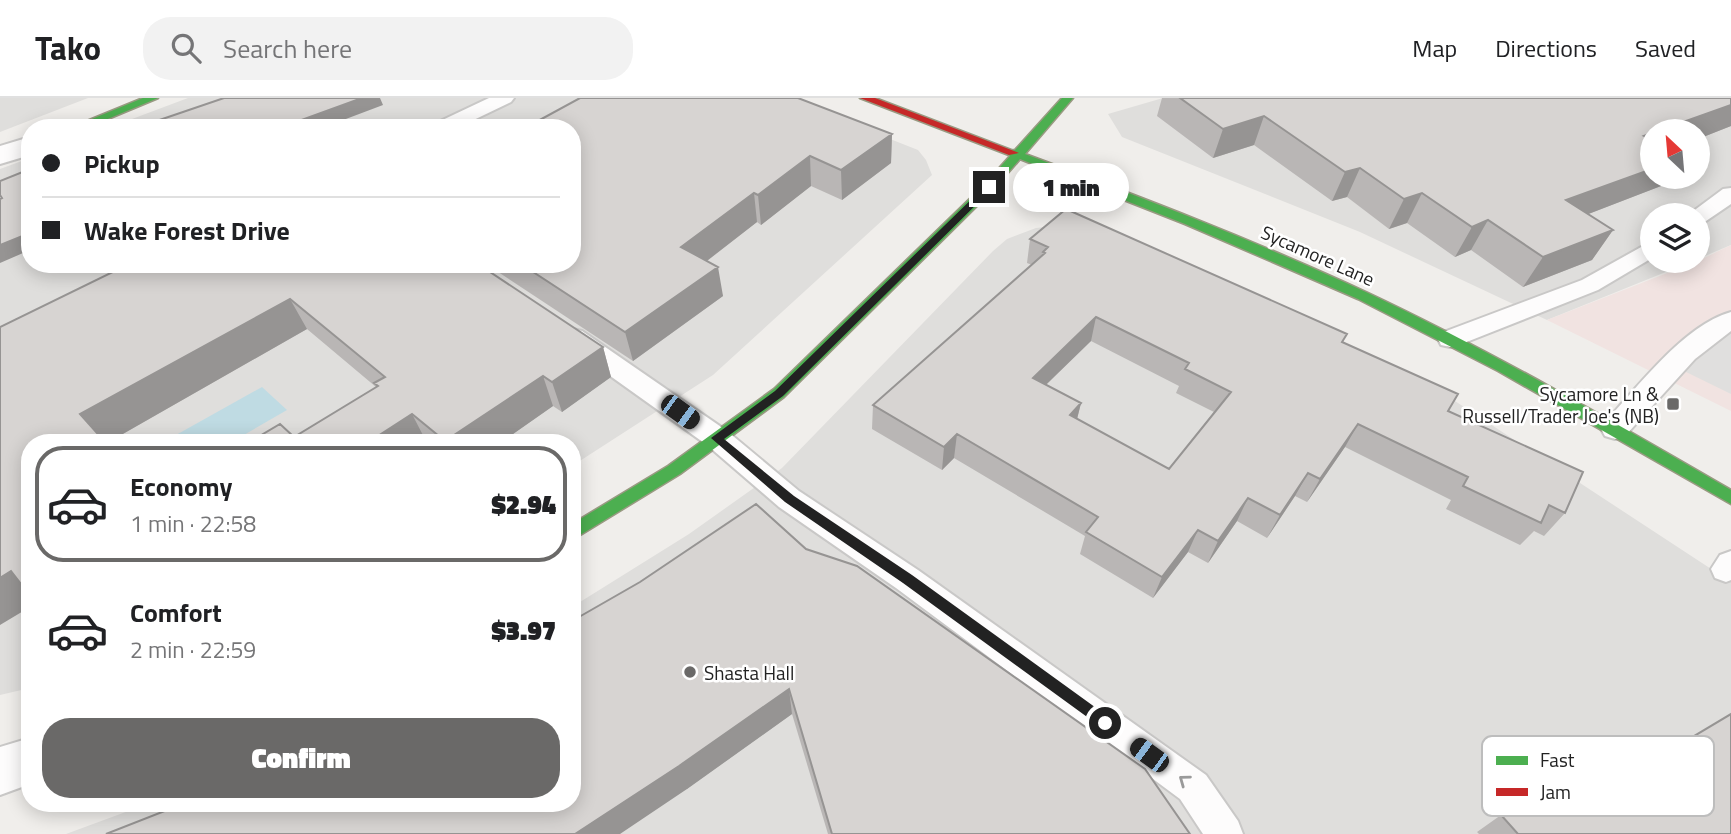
<!DOCTYPE html>
<html lang="en">
<head>
<meta charset="utf-8">
<style>
	body { margin:0; font-family:"Titillium Web",sans-serif; background:#f2f2f2; color:#202124; height:100vh; display:flex; flex-direction:column; font-size:26px; white-space:nowrap }
	* { box-sizing:border-box; margin:0 }
	p { font-size:23px; color:#757577 }
	.icon { flex:none; width:38px; height:38px; fill:none; stroke:currentColor; stroke-width:2; stroke-linecap:round; stroke-linejoin:round }
	.map { position:relative; flex:1; overflow:hidden }
	.side { position:absolute; left:21px; top:336px; width:560px; height:378px; display:flex; flex-direction:column; background:#fff; border-radius:28px; box-shadow:0 4px 18px #0003 }
	.side>* { flex:none }
	.banner { position:absolute; left:21px; top:21px; width:560px; height:154px; border-radius:28px; box-shadow:0 4px 18px #0003; display:grid; align-content:center; height:154px; padding:0 21px; background:#fff }
	.needle { width:46px; rotate:334deg }
	.controls { position:absolute; left:1640px; top:21px; display:grid; gap:14px }
	.controls a { display:grid; place-items:center; width:70px; height:70px; border-radius:50%; background:#fff; box-shadow:0 4px 18px #0003; font-size:35px }
	.end { position:absolute; width:32px; height:32px; margin:-16px; border:9px solid #222; background:#fff; box-shadow:0 0 0 4px #fff }
	.from { border-radius:50% }
	.bubble { position:absolute; height:49px; border-radius:24px; background:#fff; box-shadow:0 4px 18px #0003; font-size:23px; font-weight:800; line-height:49px; text-align:center }
	.car { position:absolute; width:21px; height:42px; margin:-21px -10px; border-radius:9px; box-shadow:0 0 5px 2px #0007; background:linear-gradient(#222 24%,#8ab4d8 0 40%,#222 0 76%,#8ab4d8 0 86%,#222 0) }
	.banner b { display:flex; align-items:center; gap:24px; height:66px; font-size:26px }
	.banner b+b { border-top:2px solid #e0e0e0 }
	.banner i { width:18px; height:18px; background:#202124 }
	ul { padding:12px 0 0; list-style:none }
	li { display:flex; align-items:center; gap:21px; height:116px; margin:0 14px 10px; padding:0 7px; border:4px solid transparent; border-radius:28px }
	li div { flex:1 }
	li b { display:block; font-size:26px }
	li em { font-style:normal; font-weight:800 }
	li.on { border-color:#6a6968 }
	li>.icon { width:63px; height:63px; stroke-width:1.5 }
	.primary-button { display:flex; gap:14px; margin-top:auto; padding:14px 21px }
	.primary-button a { flex:1; height:80px; border-radius:28px; background:#6a6968; color:#fff; font-size:28px; font-weight:800; line-height:80px; text-align:center }
	header { display:flex; align-items:center; gap:42px; box-sizing:border-box; height:98px; padding:0 35px; background:#fff; border-bottom:2px solid #e0e0e0 }
	header strong { font-size:33px }
	nav { display:flex; gap:38px; margin-inline-start:auto; font-size:24px }
	.search { width:490px; height:63px; background:#f2f2f2; display:flex; align-items:center; gap:18px; box-sizing:border-box; padding:0 24px; border-radius:28px; color:#757577; font-size:26px }
	.map>svg:first-child { display:block }
	.residential { fill:#dfdedc; fill-rule:evenodd }
	.commercial { fill:#f1e3e1 }
	.parking { fill:#e0dfde }
	.water { fill:#bfdbe3 }
	.lines { fill:none; stroke-linecap:round; stroke-linejoin:round }
	.lane-casing { stroke:#c9c8c7; stroke-width:4 }
	.street-casing { stroke:#c9c8c7; stroke-width:4 }
	.fast-casing { stroke:#999a82; stroke-width:3 }
	.jam-casing { stroke:#999a82; stroke-width:3 }
	.lane { fill:#fdfcfc; fill-rule:evenodd }
	.street { fill:#fdfcfc; fill-rule:evenodd }
	.fast { fill:#4caf50; fill-rule:evenodd }
	.jam { fill:#c62828; fill-rule:evenodd }
	.wall { fill:#b9b6b5; fill-rule:evenodd }
	.shaded-wall { fill:#969493 }
	.building { fill:#d7d4d2; stroke:#969493; stroke-width:2; fill-rule:evenodd }
	.oneway { stroke:#9a9a9a }
	.route { fill:#222 }
	.poi-dot { fill:#6a6968; stroke:#fff; stroke-width:2.5 }
	.labels { text-anchor:middle; dominant-baseline:central; stroke-width:5; stroke-linejoin:round; paint-order:stroke }
	.street-label { font-size:19px; fill:#222; stroke:#fff }
	.poi-label { font-size:19px; fill:#222; stroke:#fff; text-anchor:end }
	.key { fill:#fff; stroke:#bdbdbd; stroke-width:2 }
	.key-label { font-size:19px; fill:#222 }
</style>
</head>
<body>
<header>
<strong>Tako</strong>
<div class="search"><svg class="icon" aria-label="search" viewBox="0 0 24 24"><circle cx="10" cy="10" r="6"/><path d="M15 15l6 6"/></svg>Search here</div>
<nav><a>Map</a><a>Directions</a><a>Saved</a></nav>
</header>
<div class="map">
<svg width="1731" height="736" viewBox="0 0 1731 736">
	<rect width="100%" height="100%" fill="#f0eeeb"/>
	<path class="residential" d="M0 0H88L0 34Z
		M188 0H786L918 52 926 62 932 77 713 277 572 368V345H30V590L0 597V71L30 60V166H572V30H108Z
		M1163 0H1731V147L1698 161V117H1652V163H1693L1547 222 1360 134 1122 39 1108 16ZM1652 33H1698V79H1652Z
		M1071 126 1364 254 1432 288 1731 484V736H66L150 705H572V509L689 436 782 370 993 153 1007 141 1036 130Z"/>
	<path class="commercial" d="M1731 147V313L1547 222 1698 163Z"/>
	<path class="parking" d="M1731 221V296L1684 273Z"/>
	<path class="water" d="M262 289 287 312 230 345H183L176 337Z"/>
	<g class="lines">
		<defs>
			<path id="lane" d="M489 0H514L511 4 457 30H431L434 26Z
				M1731 90V106L1706 123 1698 124V117H1688L1723 91Z
				M1652 143V160L1598 192 1459 247 1450 249 1441 247 1438 241 1441 235 1582 182Z
				M1731 214V233L1695 261 1625 338 1615 341 1605 338 1601 331 1605 324C1638 289 1684 227 1731 214Z
				M573 231 582 233 727 333 799 393 918 472 1206 677 1238 723 1243 736H1203L1180 701 896 490 779 409 707 347 564 245 561 239 564 233Z
				M1731 453V482L1726 484 1715 480 1711 471 1720 457Z"/>
			<path id="street" d="M30 39V57L0 66V48Z
				M30 640V686L0 697V649Z"/>
			<path id="fast" d="M143 0H158L86 30H70Z
				M1062 0H1073L1025 56C1141 99 1256 143 1368 195 1493 254 1612 323 1731 392V406L1498 273 1358 201 1185 126 1020 61 993 92 784 299 680 376 572 442V426L668 368 774 291 985 86 1010 58 1007 55 1009 53 1015 52Z"/>
			<path id="jam" d="M860 0H875L1019 55 1009 57Z"/>
		</defs>
		<use href="#lane" class="lane-casing"/>
		<use href="#street" class="street-casing"/>
		<use href="#fast" class="fast-casing"/>
		<use href="#jam" class="jam-casing"/>
		<use href="#lane" class="lane"/>
		<use href="#street" class="street"/>
		<use href="#fast" class="fast"/>
		<use href="#jam" class="jam"/>
	</g>
	<path class="wall" d="M1162 0H1731V28L1698 41V33H1652L1661 88 1588 116 1613 132 1592 162 1523 189 1471 152 1455 159 1407 125 1389 131 1347 99 1332 103 1254 47 1213 60 1157 18Z
		M572 30 892 36 891 65 842 102 811 88 761 127 757 124 707 163 723 198 633 263 486 166H572Z
		M1030 141 1343 245 1448 313 1565 415 1544 438 1534 433 1520 447 1446 411 1451 402 1345 349 1307 404 1295 398 1267 440 1237 423 1208 465 1188 454 1153 500 1080 456 1085 438 954 360 942 372 872 331 873 307 1032 167 1027 165ZM1091 243 1179 288 1176 295 1214 314 1169 371 1077 321 1081 305 1046 287Z
		M129 166 603 249 611 279 562 314 553 308 500 345H248L294 339 376 289 307 231 107 345H30Z
		M806 451 1190 736H828L792 616 687 691 572 705Z
		M1602 693 1731 736H1479L1477 734 1501 717Z"/>
	<path class="shaded-wall" d="M362 0H380L383 7 322 30H289L288 27Z
		M1731 7V28L1698 41V33H1658Z
		M1264 18 1254 47 1213 60 1223 31Z
		M1652 35V57L1644 38Z
		M892 36 891 65 842 102 841 72Z
		M810 58 811 88 761 127 758 97Z
		M1360 70 1347 99 1332 103 1345 74Z
		M1652 71V79H1668L1661 88 1547 132 1566 102Z
		M754 95 757 124 686 179 681 149Z
		M1422 95 1407 125 1389 131 1404 101Z
		M1488 122 1471 152 1455 159 1472 129Z
		M1613 132 1592 162 1523 189 1543 159Z
		M30 135V152L0 165V147Z
		M718 169 723 198 633 263 625 234Z
		M290 201 307 231 107 345 80 316Z
		M1096 219 1091 243 1028 304 1033 280Z
		M603 249 611 279 562 314 552 284Z
		M543 278 553 308 500 345H446L445 343Z
		M1081 305 1075 329 1070 317Z
		M412 316 427 345H367Z
		M1358 326 1345 349 1307 404 1320 381Z
		M957 336 954 360 942 372 944 349Z
		M1308 375 1295 398 1267 440 1280 417Z
		M1248 400 1237 423 1208 465 1218 443Z
		M1198 432 1188 454 1153 500 1162 479Z
		M11 473 30 488V509L0 527V480Z
		M789 591 792 616 687 691 620 736H575Z"/>
	<path class="building" d="M224 0H362L288 27 291 30H136Z
		M580 0H798L892 36 841 72 810 58 758 97 754 95 681 149 718 169 625 234 521 166H572V30H525Z
		M1180 0H1731V7L1658 33H1652V35L1644 38 1652 42V71L1566 102 1613 132 1543 159 1488 122 1472 129 1422 95 1404 101 1360 70 1345 74 1264 18 1223 31Z
		M30 71V135L0 147V101L2 100 0 97V83Z
		M1066 111 1347 236 1342 244 1458 296 1448 313 1583 374 1565 415 1549 407 1541 425 1463 388 1468 379 1358 326 1320 381 1308 375 1280 417 1248 400 1218 443 1198 432 1162 479 1086 434 1098 419 957 336 944 349 873 307 1045 155 1043 154 1048 149 1030 141ZM1096 219 1189 265 1185 271 1231 294 1169 371 1070 317 1081 305 1033 280Z
		M129 166H478L603 249 552 284 543 278 445 343 412 316 367 345H248L280 326 294 339 378 288 374 285 385 279 290 201 80 316 106 345H30V494L28 495 11 473 0 480V229Z
		M756 406 806 451 857 468 1145 671 1190 736H832L789 591 679 668 575 736H106L185 705H572V523L640 484Z
		M1731 616V736H1518L1501 717 1579 670 1602 693Z"/>
	<defs><path id="oneway-chevron" d="M-2-3.5L2.5 0L-2 3.5" fill="none" stroke-width="1.6" stroke-linecap="round" stroke-linejoin="round" transform="scale(1.75)"/></defs>
	<use class="oneway" href="#oneway-chevron" transform="translate(1184 682) rotate(-144)"/>
	<path class="route" d="M986 87 994 89 783 298 724 341 794 398 912 477 1110 620 1112 625 1105 632 903 485 785 404 711 340 775 293Z"/>
	<g class="poi-dot">
		<rect x="1666" y="299" width="14" height="14" rx="3.5"/>
		<circle cx="690" cy="574" r="7"/>
	</g>
	<g class="labels">
		<g class="street-label">
			<text transform="translate(1318 157) rotate(24)">Sycamore Lane</text>
		</g>
		<g class="poi-label">
			<text x="1659" y="295">Sycamore Ln &amp;<tspan x="1659" dy="22">Russell/Trader Joe's (NB)</tspan></text>
			<text x="704" y="574" text-anchor="start">Shasta Hall</text>
		</g>
	</g>
	<rect x="1482" y="638" width="232" height="80" rx="10" class="key"/>
	<rect x="1496" y="658" width="32" height="9" fill="#4caf50"/>
	<rect x="1496" y="690" width="32" height="8" fill="#c62828"/>
	<g class="key-label">
		<text x="1540" y="669">Fast</text>
		<text x="1540" y="701">Jam</text>
	</g>
</svg>
<div class="controls">
<a><svg class="needle" viewBox="-14 -14 28 28"><path d="M0-13l5 13h-10z" fill="#e53935"/><path d="M0 13l5-13h-10z" fill="#757577"/></svg></a>
<a><svg class="icon" aria-label="layers" viewBox="0 0 24 24"><path d="M12 4l9 5-9 5-9-5zM3 14l9 5 9-5"/></svg></a>
</div>
<i class="end from" style="left:1105px;top:625px"></i>
<i class="end" style="left:989px;top:89px"></i>
<div class="bubble" style="left:1013px;top:65px;width:116px">1 min</div>
<i class="car" style="left:680px;top:314px;rotate:126deg"></i>
<i class="car" style="left:1149px;top:657px;rotate:306deg"></i>
<div class="banner">
<b><i class="from"></i>Pickup</b>
<b><i></i>Wake Forest Drive</b>
</div>
<section class="side">
<ul>
<li class="on"><svg class="icon" aria-label="car" viewBox="0 0 24 24"><path d="M5 17H2v-5l4-1 3-4h7l3 4 3 1v5h-3M9 17h6M6 11h13"/><circle cx="7" cy="17" r="2"/><circle cx="17" cy="17" r="2"/></svg><div><b>Economy</b><p>1 min · 22:58</p></div><em>$2.94</em></li>
<li><svg class="icon" aria-label="car" viewBox="0 0 24 24"><path d="M5 17H2v-5l4-1 3-4h7l3 4 3 1v5h-3M9 17h6M6 11h13"/><circle cx="7" cy="17" r="2"/><circle cx="17" cy="17" r="2"/></svg><div><b>Comfort</b><p>2 min · 22:59</p></div><em>$3.97</em></li>
</ul>
<div class="primary-button"><a>Confirm</a></div>
</section>
</div>
</body>
</html>
